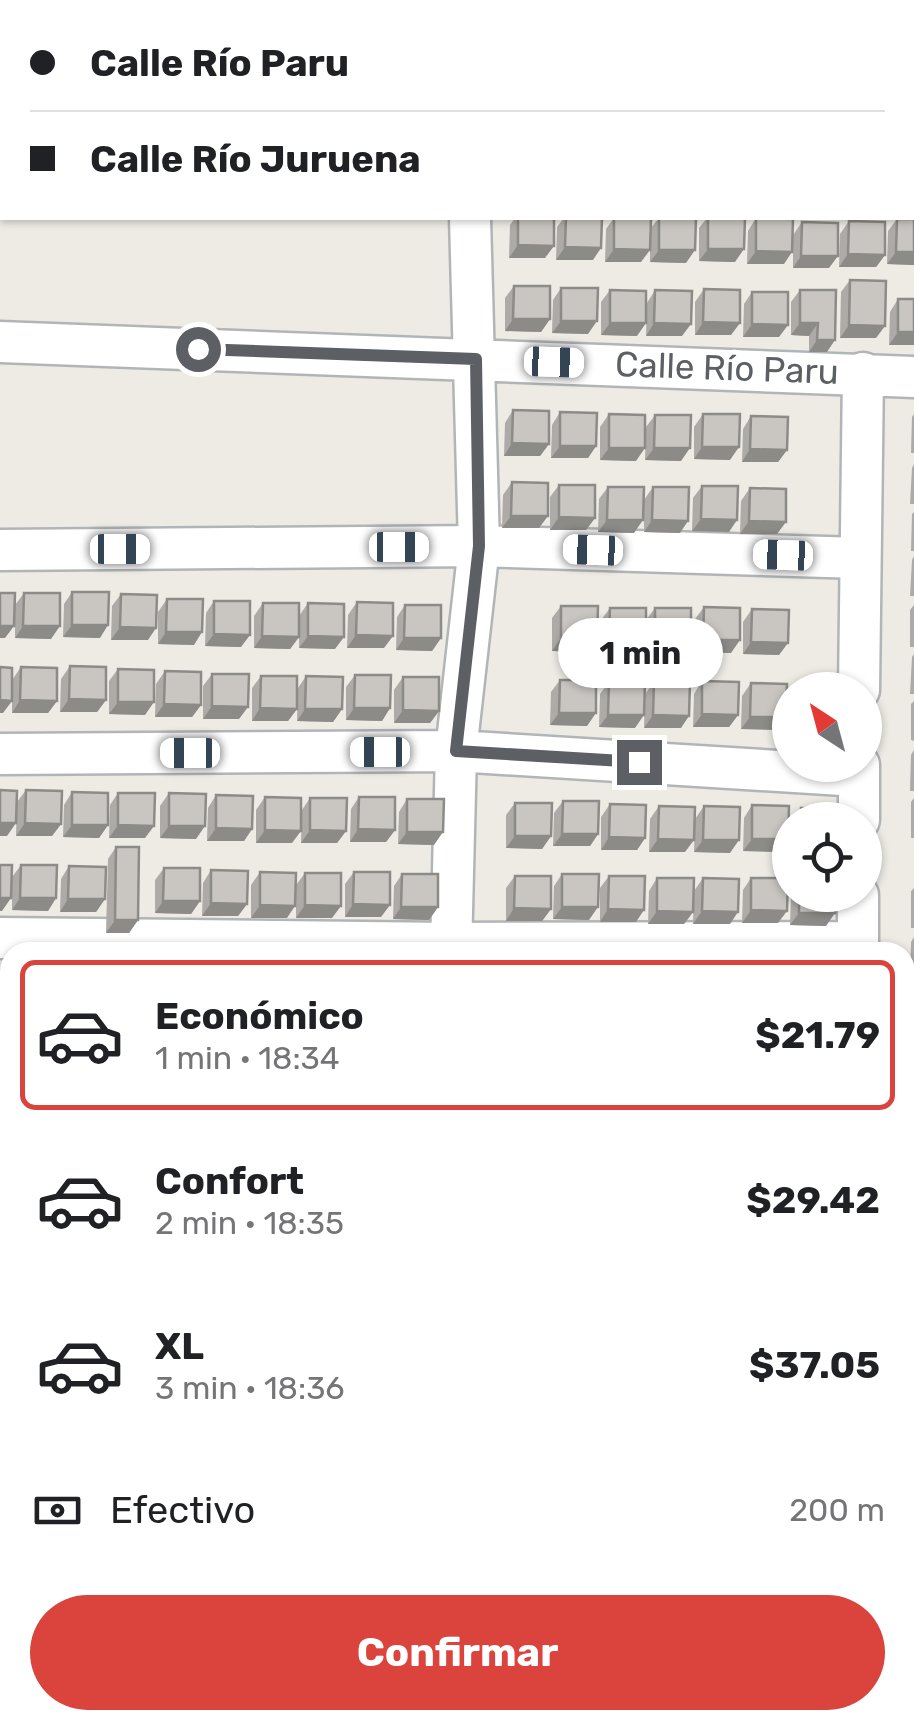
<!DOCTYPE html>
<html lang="es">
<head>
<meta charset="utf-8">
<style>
	body { margin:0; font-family:Rubik,sans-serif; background:#f2f2f2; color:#202124; height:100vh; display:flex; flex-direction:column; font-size:38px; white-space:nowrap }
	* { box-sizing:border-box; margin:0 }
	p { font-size:32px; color:#757577 }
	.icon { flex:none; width:55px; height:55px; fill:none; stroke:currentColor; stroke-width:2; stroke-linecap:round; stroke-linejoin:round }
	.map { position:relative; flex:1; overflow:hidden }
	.details { position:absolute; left:0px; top:942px; width:915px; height:788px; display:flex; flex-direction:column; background:#fff; border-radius:30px 30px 0 0; box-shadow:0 2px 8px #0004 }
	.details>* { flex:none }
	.banner { position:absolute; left:0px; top:0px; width:915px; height:220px; box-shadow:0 2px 8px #0004; display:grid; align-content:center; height:220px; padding:0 30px; background:#fff }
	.needle { width:65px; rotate:324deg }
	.buttons { position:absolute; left:772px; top:672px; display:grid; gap:20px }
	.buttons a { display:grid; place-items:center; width:110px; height:110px; border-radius:50%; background:#fff; box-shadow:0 2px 8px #0004; font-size:50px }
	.end { position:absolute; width:45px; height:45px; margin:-22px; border:12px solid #5c6064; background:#fff; box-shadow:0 0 0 5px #fff }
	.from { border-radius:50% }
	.bubble { position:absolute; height:70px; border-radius:35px; background:#fff; box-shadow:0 2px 8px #0004; font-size:32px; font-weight:700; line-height:70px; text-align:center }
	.car { position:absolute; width:30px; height:60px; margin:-30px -15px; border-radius:12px; box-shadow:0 0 8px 2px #0007; background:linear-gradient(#fff 24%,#345 0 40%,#fff 0 76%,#345 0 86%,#fff 0) }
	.banner b { display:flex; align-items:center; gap:35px; height:95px; font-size:38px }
	.banner b+b { border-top:2px solid #e0e0e0 }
	.banner i { width:25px; height:25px; background:#202124 }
	ul { padding:18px 0 0; list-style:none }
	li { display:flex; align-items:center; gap:30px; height:150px; margin:0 20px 15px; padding:0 10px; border:5px solid transparent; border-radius:15px }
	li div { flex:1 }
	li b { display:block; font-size:38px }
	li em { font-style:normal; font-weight:700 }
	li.active { border-color:#db443d }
	li>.icon { width:90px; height:90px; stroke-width:1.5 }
	.pay { display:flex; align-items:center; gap:25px; height:110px; padding:0 30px; font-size:38px }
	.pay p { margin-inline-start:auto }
	.primary-button { display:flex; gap:20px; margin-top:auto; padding:20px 30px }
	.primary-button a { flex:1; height:115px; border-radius:60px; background:#db443d; color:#fff; font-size:40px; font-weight:700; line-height:115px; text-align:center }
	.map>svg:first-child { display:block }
	.education { fill:#dddad3 }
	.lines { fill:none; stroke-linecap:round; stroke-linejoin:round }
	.minor-casing { stroke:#b2b5b8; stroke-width:45 }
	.minor { stroke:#fff; stroke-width:40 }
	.wall { fill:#adaaa7 }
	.shaded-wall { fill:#8d8b88 }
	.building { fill:#c9c6c2; stroke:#8d8b88; stroke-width:2.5 }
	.route { stroke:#5c6064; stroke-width:12 }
	.labels { text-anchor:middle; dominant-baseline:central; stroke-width:10; stroke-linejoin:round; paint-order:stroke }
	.street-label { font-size:35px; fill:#5c6064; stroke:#fff }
</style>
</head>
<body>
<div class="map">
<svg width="914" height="1728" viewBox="0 0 914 1728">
	<rect width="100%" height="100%" fill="#edebe4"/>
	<path class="education" d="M0 0H335V2H2V70Z"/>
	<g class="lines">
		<defs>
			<path id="minor" d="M350 0V2
				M752 2V0
				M0 109H2
				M912 118H914
				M0 152H2
				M912 166H914
				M0 342 914 377
				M0 550 479 546 859 558
				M859 690 863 373
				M0 754 456 751 859 776
				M859 820V765
				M0 938 450 943 858 942
				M451 952 456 751 479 546 470 218
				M858 952V895
				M0 1124H10
				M0 1340H10
				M905 1357H914
				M0 1524 10 1525
				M473 1720V1728
				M855 1720V1728
				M666 1728V1720"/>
		</defs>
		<use href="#minor" class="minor-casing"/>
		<use href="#minor" class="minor"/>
	</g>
	<path class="wall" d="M515 218H554L545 258H509L510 225Z
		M564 218H602L593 260H556L557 227Z
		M614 218 641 262H605L606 229Z
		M659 218 686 263 650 262V229Z
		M707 218H745L735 262 699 261V228Z
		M756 218 784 264H747L748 231Z
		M897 219 914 265 887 264 888 231Z
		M849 221 885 255 876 267H839L840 234Z
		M802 222 829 268H793V235Z
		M850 280 876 338H840L841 292Z
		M514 286 550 319 541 332 505 331V298Z
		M561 288 588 334 552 333 553 300Z
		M704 289 731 335H695V302Z
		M610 290 637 336 601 335V302Z
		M655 290 682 336H646L647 303Z
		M800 290H836L827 352H809V336L791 335V302Z
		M752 292 779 337H743L744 304Z
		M898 299 914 345H889L890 312Z
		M513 410 549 444 540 456H504L505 423Z
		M560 412 596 446 588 458H551L552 425Z
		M609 414 636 461 600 460V427Z
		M703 414 730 460 694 459V427Z
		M914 414V453H911L912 417Z
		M655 415 681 461 645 460 646 427Z
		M751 416 787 450 778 462H742L743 429Z
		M914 464V504H910L912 468Z
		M512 482 539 528H502L503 495Z
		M559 485 595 518 586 530H550V497Z
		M702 486 729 532 692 531 693 498Z
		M608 487 634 533 598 532 599 499Z
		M653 487 680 533 644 532V500Z
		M750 488 777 534H740L741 501Z
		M914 512V551H911L912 514Z
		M914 556V596H910L912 560Z
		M72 592 100 638 63 637 64 604Z
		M24 593 51 639 15 638V605Z
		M121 594 148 640H111L112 606Z
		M167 599 194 645 158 644V612Z
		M214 601 241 647 205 646 206 613Z
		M357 602 384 648H347L348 615Z
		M263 603 299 637 290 649 254 648V616Z
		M308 603 335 649 299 648V616Z
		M405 605 441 638 432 651 396 650 397 617Z
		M914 605V647H910V610Z
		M561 606 588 652 552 651V618Z
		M704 607 731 653 694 652 695 619Z
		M610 608 646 641 637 654 601 653V620Z
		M655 608 691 641 682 654 646 653V620Z
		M752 609 779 655 743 654V622Z
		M914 654V694H910L912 657Z
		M70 666 106 700 97 712H60L61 679Z
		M21 667 57 701 48 713H12V680Z
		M118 669 145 715 109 714V681Z
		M165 671 201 705 192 717H155L156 684Z
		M212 674 239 719H203V686Z
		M355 675 390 708 382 721 346 720V687Z
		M261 676 297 709 288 721H252V688Z
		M306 676 342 709 333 722 297 721 298 688Z
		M403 677 439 711 430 723H394V690Z
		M560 680 587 726 550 725 551 692Z
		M702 681 738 715 729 727H693L694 694Z
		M609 682 635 728 599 727 600 694Z
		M654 682 681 728H644L645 694Z
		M751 683 786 717 778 730 741 729 742 696Z
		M914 701V741L911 740V704Z
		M914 750V791H910L911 755Z
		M26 790 61 824 52 836H16L17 802Z
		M72 792 108 825 99 838 63 837 64 805Z
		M118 793 145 838H109L110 805Z
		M169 793 196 839 160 838V806Z
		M216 795 252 829 244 841H207L208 808Z
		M265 797 292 843H256V810Z
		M359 797 395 830 386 842H350L351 809Z
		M310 798 346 831 337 843H301L302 810Z
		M914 798V838H911V802Z
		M407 799 434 845 398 844 399 812Z
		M563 801 598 834 590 846H553L554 813Z
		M515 803 551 836 542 849 506 848V815Z
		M610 804 645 838 637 850H601V817Z
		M752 805 779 852 743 851 744 818Z
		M659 806 685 852H649L650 819Z
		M704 806 730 853 694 852 695 819Z
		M801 808 837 820H792Z
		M116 847 138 920 129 933H106L108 859Z
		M21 865 56 898 48 911 12 910V877Z
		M69 866 105 899 96 912H60L61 879Z
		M164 868 200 901 191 914 155 913V880Z
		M211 870 247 904 238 916H202L203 883Z
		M260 872 287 918H251V885Z
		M354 872 381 917H345V884Z
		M305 873 332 918H296V885Z
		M402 874 438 907 429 920 393 919 394 886Z
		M562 874 589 920 553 919 554 886Z
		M515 876 551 909 542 921H506V888Z
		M609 876 636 922H600V888Z
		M657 878 693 912 684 924H648L649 891Z
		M703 878 730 924H693L694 891Z
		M751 878 778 923H742L743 890Z
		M914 888V928H911V891Z
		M791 895H836L826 926 790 925Z
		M914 937V978H910L911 942Z
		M914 986V1025H911L912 989Z
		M914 1027V1070H908L909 1034Z
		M914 1076V1121H907L908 1084Z
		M914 1124V1168L908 1167 909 1132Z
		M914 1170V1215H908V1178Z
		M914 1219V1265H907V1229Z
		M914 1268V1312H907L909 1276Z
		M914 1315V1337H909V1321Z
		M914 1394V1436H908L910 1399Z
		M914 1447V1487H910L911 1451Z
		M914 1490V1538H905L906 1502Z
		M914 1544V1583H911L912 1547Z
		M0 1573H10V1639H0Z
		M914 1587V1631H908L909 1595Z
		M914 1640V1677H913V1641Z
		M914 1690V1728H912L913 1692Z
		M513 1720H553L548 1728H512Z
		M592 1720H633L627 1728H592Z"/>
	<path class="shaded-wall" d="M518 245 554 246 545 258H509Z
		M565 247 601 248 593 260H556Z
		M614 249 650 250 641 262H605Z
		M708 249H744L735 262 699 261Z
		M659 250H695L686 263 650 262Z
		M756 251 792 252 784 264H747Z
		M896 252H914V265L887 264Z
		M848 254 885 255 876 267H839Z
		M801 256H838L829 268H793Z
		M513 319H550L541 332 505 331Z
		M561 321H597L588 334 552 333Z
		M703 322 740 323 731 335H695Z
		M610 323H646L637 336 601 335Z
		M654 323 691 324 682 336H646Z
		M800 323H818L809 336 791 335Z
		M752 324 788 325 779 337H743Z
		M849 325 885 326 876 338H840Z
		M898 332H914V345H889Z
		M817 340H835L827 352H809Z
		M512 443 549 444 540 456H504Z
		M560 446H596L588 458H551Z
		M702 447H739L730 460 694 459Z
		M609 448H645L636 461 600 460Z
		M654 448H690L681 461 645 460Z
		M750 449 787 450 778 462H742Z
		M511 516H548L539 528H502Z
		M559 517 595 518 586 530H550Z
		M701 519 737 520 729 532 692 531Z
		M607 520H643L634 533 598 532Z
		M652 520 688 521 680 533 644 532Z
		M749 521 786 522 777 534H740Z
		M72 625H108L100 638 63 637Z
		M0 626H14L5 638H0Z
		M23 626H60L51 639 15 638Z
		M120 627 156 628 148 640H111Z
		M166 632H202L194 645 158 644Z
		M214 634 250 635 241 647 205 646Z
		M356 635 393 636 384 648H347Z
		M262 636 299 637 290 649 254 648Z
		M308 636 344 637 335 649 299 648Z
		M404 638H441L432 651 396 650Z
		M561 638 597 639 588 652 552 651Z
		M609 640 646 641 637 654 601 653Z
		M655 640 691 641 682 654 646 653Z
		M703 640H740L731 653 694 652Z
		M751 642 788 643 779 655 743 654Z
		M69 699 106 700 97 712H60Z
		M0 700 12 701 3 713H0Z
		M20 700 57 701 48 713H12Z
		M118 702H154L145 715 109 714Z
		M164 704 201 705 192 717H155Z
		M212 706 248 707 239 719H203Z
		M260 708 297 709 288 721H252Z
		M354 708H390L382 721 346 720Z
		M305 709H342L333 722 297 721Z
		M403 710 439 711 430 723H394Z
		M559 713H596L587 726 550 725Z
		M702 714 738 715 729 727H693Z
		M608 715H644L635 728 599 727Z
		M653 715 689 716 681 728H644Z
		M750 717H786L778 730 741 729Z
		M0 823H16L7 836H0Z
		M25 823 61 824 52 836H16Z
		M72 825H108L99 838 63 837Z
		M118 825 154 826 145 838H109Z
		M169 826H205L196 839 160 838Z
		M216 828 252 829 244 841H207Z
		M358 829 395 830 386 842H350Z
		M265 830 301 831 292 843H256Z
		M310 830 346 831 337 843H301Z
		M407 832H443L434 845 398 844Z
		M562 834H598L590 846H553Z
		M515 836H551L542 849 506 848Z
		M609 837 645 838 637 850H601Z
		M658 839 694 840 685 852H649Z
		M752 839H788L779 852 743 851Z
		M703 840H739L730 853 694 852Z
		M0 898H11L2 911H0Z
		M20 898H56L48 911 12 910Z
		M68 899H105L96 912H60Z
		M163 901H200L191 914 155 913Z
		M211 903 247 904 238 916H202Z
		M353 904 390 905 381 917H345Z
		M260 905 295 906 287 918H251Z
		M305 905 341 906 332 918H296Z
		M401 907H438L429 920 393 919Z
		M562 907H598L589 920 553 919Z
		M514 908 551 909 542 921H506Z
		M608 909 644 910 636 922H600Z
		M751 910 787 911 778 923H742Z
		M657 911 693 912 684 924H648Z
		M702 911 738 912 730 924H693Z
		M799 913H835L826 926 790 925Z
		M115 920H138L129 933H106Z
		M0 1022H10V1028L6 1034H0Z
		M0 1095H10V1100L5 1108H0Z
		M914 1111V1121H907Z
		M0 1214H10L9 1227H0Z
		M914 1254V1265H907Z
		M0 1290H10V1300L8 1303H0Z
		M914 1302V1312H907Z
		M0 1428H10V1437L7 1441H0Z
		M0 1484H10V1488L4 1497H0Z
		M914 1525V1538H905Z
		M3 1626H10V1639H0V1630Z
		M520 1720H553L548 1728H514Z
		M600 1720H633L627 1728H594Z
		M710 1720H743L741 1724 708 1723Z
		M788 1720H821L819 1723H786Z"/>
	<path class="building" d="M518 218H554V246L518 245Z
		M566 218H602L601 248 565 247Z
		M614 218H651L650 250 614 249Z
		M659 218H696L695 250H659Z
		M708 218H745L744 249H708Z
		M756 218 793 219 792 252 756 251Z
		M897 219H914V252H896Z
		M849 221 885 222V255L848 254Z
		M802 222 838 223V256H801Z
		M850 280 886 281 885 326 849 325Z
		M514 286H550V319H513Z
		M561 288H598L597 321H561Z
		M704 289 740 290V323L703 322Z
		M610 290 646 291V323H610Z
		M655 290 692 291 691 324 654 323Z
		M800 290H836L835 340H817L818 323H800Z
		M752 292H788V325L752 324Z
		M898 299H914V332H898Z
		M513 410 549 411V444L512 443Z
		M560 412 597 413 596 446H560Z
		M609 414 645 415V448H609Z
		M703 414H740L739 447H702Z
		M655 415H691L690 448H654Z
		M751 416 788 417 787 450 750 449Z
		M512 482 548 483V516H511Z
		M559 485H595V518L559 517Z
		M702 486H738L737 520 701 519Z
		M608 487H644L643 520H607Z
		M653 487H689L688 521 652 520Z
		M750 488 786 489V522L749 521Z
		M72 592H109L108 625H72Z
		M0 593H15L14 626H0Z
		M24 593H60V626H23Z
		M121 594 157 595 156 628 120 627Z
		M167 599H203L202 632H166Z
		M214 601H250V635L214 634Z
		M357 602 393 603V636L356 635Z
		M263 603H299V637L262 636Z
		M308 603 344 604V637L308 636Z
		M405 605H441V638H404Z
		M561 606H598L597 639 561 638Z
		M704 607 740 608V640H703Z
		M610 608H646V641L609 640Z
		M655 608H691V641L655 640Z
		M752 609 789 610 788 643 751 642Z
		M70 666 106 667V700L69 699Z
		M0 667 12 668V701L0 700Z
		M21 667 57 668V701L20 700Z
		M118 669 154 670V702H118Z
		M165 671 201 672V705L164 704Z
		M212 674H249L248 707 212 706Z
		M355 675H391L390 708H354Z
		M261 676H297V709L260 708Z
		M306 676 343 677 342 709H305Z
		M403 677H439V711L403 710Z
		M560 680H596V713H559Z
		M702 681 739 682 738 715 702 714Z
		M609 682H645L644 715H608Z
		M654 682H690L689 716 653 715Z
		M751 683 787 684 786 717H750Z
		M0 790 17 791 16 823H0Z
		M26 790 62 791 61 824 25 823Z
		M72 792 108 793V825H72Z
		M118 793H155L154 826 118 825Z
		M169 793 206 794 205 826H169Z
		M216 795 253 796 252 829 216 828Z
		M265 797 301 798V831L265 830Z
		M359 797H395V830L358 829Z
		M310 798H347L346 831 310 830Z
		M407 799H444L443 832H407Z
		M563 801H599L598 834H562Z
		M515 803H552L551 836H515Z
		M610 804 646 805 645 838 609 837Z
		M752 805 789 806 788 839H752Z
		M659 806 695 807 694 840 658 839Z
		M704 806 740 807 739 840H703Z
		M801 808 837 809V820H800Z
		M116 847H139L138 920H115Z
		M0 865H12L11 898H0Z
		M21 865H57L56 898H20Z
		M69 866 106 867 105 899H68Z
		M164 868H200V901H163Z
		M211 870 248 871 247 904 211 903Z
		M260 872 296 873 295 906 260 905Z
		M354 872H390V905L353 904Z
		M305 873H341V906L305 905Z
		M402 874H438V907H401Z
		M562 874H599L598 907H562Z
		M515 876H551V909L514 908Z
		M609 876H645L644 910 608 909Z
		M657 878H694L693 912 657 911Z
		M703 878 739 879 738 912 702 911Z
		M751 878H788L787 911 751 910Z
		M799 895H836L835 913H799Z
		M0 988 10 989V1022H0Z
		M0 1062H10V1095H0Z
		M0 1181H10V1214H0Z
		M0 1257H10V1290H0Z
		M0 1355H10V1428H0Z
		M0 1451H10V1484H0Z
		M0 1573H10V1626H3V1600L0 1599Z
		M718 1722H751V1728H718Z
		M795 1725H828V1728H795Z"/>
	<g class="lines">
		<path class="route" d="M198 349 476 359 479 546 456 751 639 762"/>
	</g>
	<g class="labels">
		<g class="street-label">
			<text transform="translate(727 368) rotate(2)">Calle Río Paru</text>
		</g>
	</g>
</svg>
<div class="buttons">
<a><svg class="needle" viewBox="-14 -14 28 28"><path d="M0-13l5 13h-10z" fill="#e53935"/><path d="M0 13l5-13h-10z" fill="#757577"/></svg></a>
<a><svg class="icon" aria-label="locate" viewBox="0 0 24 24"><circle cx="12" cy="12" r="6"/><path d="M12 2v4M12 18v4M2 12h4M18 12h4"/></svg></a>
</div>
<i class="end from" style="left:198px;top:349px"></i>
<i class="end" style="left:639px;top:762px"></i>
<div class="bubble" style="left:558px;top:618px;width:165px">1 min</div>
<i class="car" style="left:554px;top:362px;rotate:92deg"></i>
<i class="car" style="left:399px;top:547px;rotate:90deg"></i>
<i class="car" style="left:120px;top:549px;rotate:90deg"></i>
<i class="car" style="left:593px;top:550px;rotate:272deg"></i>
<i class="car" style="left:783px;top:555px;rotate:272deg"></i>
<i class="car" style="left:380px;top:752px;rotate:270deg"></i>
<i class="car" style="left:190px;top:753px;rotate:270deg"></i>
<div class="banner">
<b><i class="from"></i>Calle Río Paru</b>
<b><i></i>Calle Río Juruena</b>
</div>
<section class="details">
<ul>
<li class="active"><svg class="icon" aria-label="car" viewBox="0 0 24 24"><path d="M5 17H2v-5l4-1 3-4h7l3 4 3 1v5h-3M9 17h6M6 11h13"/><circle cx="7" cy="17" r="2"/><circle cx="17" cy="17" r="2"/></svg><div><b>Económico</b><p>1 min · 18:34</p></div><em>$21.79</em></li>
<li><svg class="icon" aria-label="car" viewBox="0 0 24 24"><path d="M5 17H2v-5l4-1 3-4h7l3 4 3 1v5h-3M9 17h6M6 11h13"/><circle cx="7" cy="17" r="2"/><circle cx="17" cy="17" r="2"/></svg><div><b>Confort</b><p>2 min · 18:35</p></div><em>$29.42</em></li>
<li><svg class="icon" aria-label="car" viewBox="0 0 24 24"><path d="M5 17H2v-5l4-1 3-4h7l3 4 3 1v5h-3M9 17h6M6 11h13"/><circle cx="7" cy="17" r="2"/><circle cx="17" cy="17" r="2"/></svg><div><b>XL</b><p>3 min · 18:36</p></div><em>$37.05</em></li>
</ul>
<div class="pay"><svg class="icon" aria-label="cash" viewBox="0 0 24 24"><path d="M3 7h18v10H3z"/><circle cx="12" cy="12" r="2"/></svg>Efectivo<p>200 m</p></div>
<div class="primary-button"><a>Confirmar</a></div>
</section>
</div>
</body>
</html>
